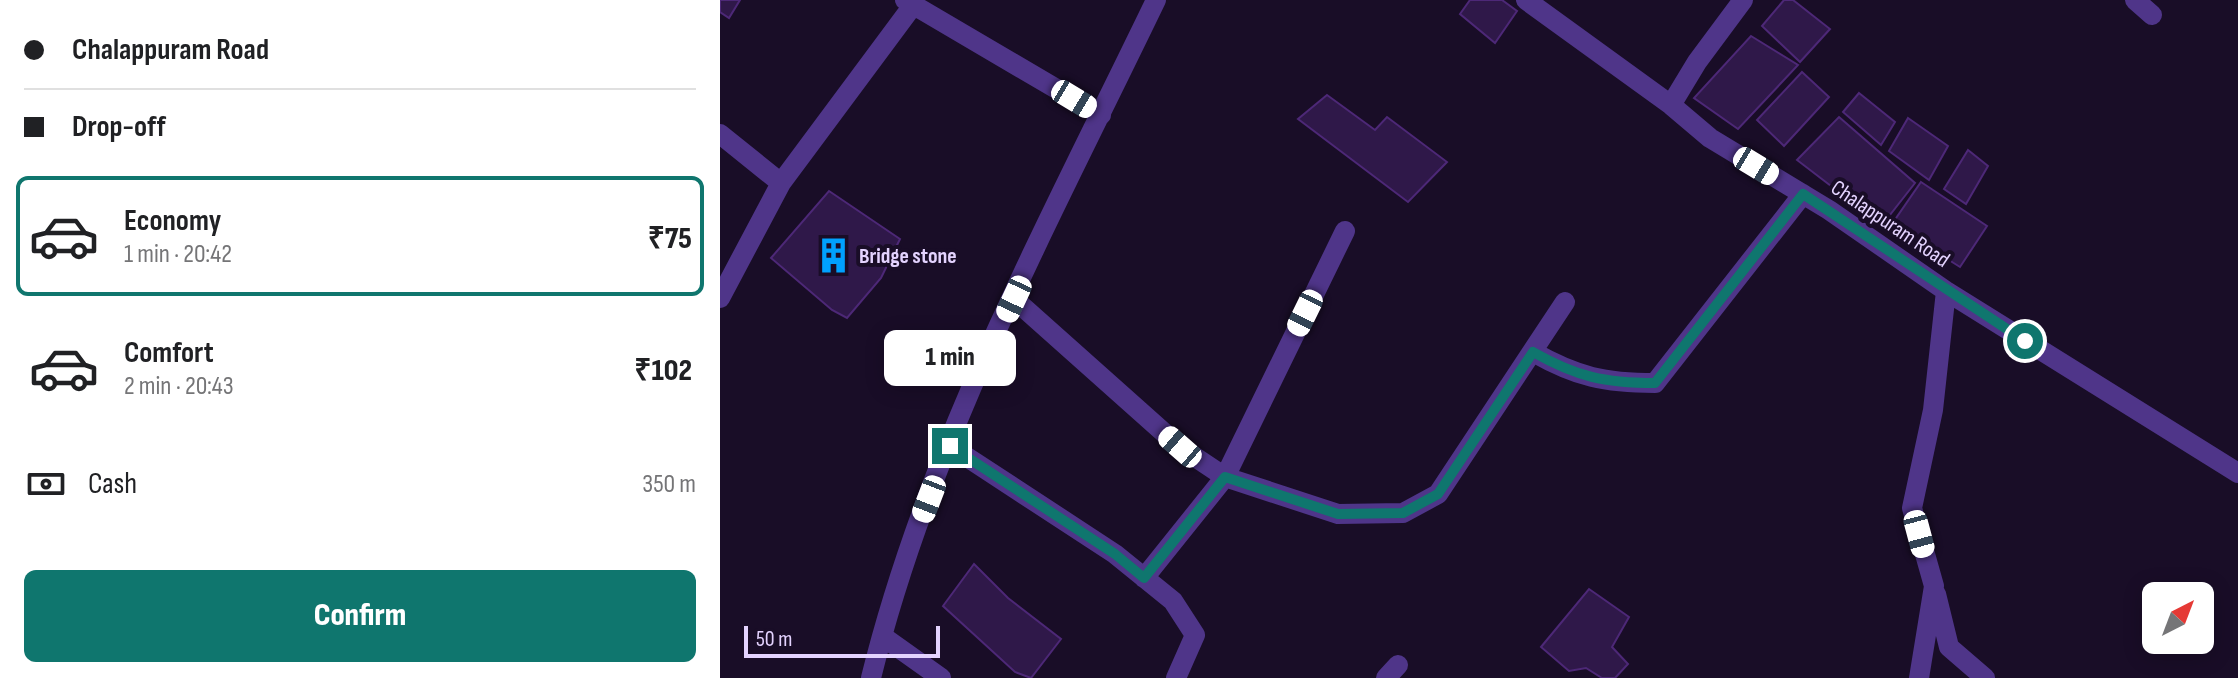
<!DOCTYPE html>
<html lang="en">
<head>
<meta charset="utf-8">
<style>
	body { margin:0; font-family:"Sofia Sans Condensed",sans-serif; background:#f6f6f6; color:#202124; height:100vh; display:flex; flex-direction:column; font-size:30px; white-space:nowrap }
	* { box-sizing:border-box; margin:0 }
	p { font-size:26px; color:#757577 }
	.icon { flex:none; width:44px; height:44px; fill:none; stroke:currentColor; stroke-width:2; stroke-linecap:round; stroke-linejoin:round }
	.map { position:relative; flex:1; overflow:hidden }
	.panel { display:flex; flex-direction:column; background:#fff; width:720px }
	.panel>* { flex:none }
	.hud { display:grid; align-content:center; height:176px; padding:0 24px; background:#fff }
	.needle { width:52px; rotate:42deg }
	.fabs { position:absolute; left:1422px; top:582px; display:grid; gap:16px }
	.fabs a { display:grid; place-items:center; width:72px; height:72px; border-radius:12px; background:#fff; box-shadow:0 4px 20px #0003; font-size:40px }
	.scale { position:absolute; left:24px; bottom:20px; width:196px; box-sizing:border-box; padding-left:8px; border:4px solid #e4d3ff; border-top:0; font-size:22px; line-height:28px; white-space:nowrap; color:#e4d3ff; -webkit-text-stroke:6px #190d27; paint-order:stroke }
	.end { position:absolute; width:36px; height:36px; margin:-18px; border:10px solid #0f766e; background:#fff; box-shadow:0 0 0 4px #fff }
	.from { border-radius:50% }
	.bubble { position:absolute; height:56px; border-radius:12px; background:#fff; box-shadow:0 4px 20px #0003; font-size:26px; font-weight:800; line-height:56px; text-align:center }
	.car { position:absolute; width:24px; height:48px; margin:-24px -12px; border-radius:10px; box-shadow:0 0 6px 2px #0007; background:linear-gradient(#fff 24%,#345 0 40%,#fff 0 76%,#345 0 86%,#fff 0) }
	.hud b { display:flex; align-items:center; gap:28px; height:76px; font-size:30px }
	.hud b+b { border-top:2px solid #e0e0e0 }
	.hud i { width:20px; height:20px; background:#202124 }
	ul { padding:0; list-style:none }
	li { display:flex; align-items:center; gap:24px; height:120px; margin:0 16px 12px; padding:0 8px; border:4px solid transparent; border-radius:12px }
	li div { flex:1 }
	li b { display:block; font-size:30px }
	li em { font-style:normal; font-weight:800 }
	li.on { border-color:#0f766e }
	li>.icon { width:72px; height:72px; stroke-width:1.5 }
	.pay { display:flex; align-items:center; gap:20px; height:88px; padding:0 24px; font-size:30px }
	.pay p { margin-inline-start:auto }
	.button { display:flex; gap:16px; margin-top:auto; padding:16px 24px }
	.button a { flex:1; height:92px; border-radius:12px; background:#0f766e; color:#fff; font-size:32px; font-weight:800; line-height:92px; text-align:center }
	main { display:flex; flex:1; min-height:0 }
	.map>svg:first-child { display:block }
	.building { fill:#2f1849; stroke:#4d2877; stroke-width:2 }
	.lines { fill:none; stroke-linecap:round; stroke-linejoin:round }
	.minor { stroke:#4f3589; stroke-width:20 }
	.route { stroke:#0f766e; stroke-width:10 }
	.labels { text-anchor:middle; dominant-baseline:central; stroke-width:8; stroke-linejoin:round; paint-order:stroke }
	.street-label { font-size:22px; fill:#e4d3ff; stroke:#190d27 }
	.poi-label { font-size:22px; font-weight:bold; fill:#e4d3ff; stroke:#190d27; text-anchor:start }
</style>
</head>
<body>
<main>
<section class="panel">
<div class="hud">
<b><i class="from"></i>Chalappuram Road</b>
<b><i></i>Drop-off</b>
</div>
<ul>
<li class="on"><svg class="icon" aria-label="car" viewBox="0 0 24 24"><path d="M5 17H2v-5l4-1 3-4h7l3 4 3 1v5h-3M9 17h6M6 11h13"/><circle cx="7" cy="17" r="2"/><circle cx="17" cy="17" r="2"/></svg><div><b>Economy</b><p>1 min · 20:42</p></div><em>₹75</em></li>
<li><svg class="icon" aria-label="car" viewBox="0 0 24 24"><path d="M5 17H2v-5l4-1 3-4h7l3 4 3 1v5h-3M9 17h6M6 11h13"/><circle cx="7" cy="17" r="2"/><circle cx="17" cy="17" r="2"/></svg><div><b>Comfort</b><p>2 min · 20:43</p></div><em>₹102</em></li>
</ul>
<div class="pay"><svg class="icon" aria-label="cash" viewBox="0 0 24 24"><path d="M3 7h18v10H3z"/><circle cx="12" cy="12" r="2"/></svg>Cash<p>350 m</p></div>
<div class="button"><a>Confirm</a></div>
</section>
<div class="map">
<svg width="1518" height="678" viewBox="0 0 1518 678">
	<rect width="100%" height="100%" fill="#190d27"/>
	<path class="building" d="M0 0H20L9 18 0 12Z
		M750 0H782L797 11 775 43 740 14Z
		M1064 0H1073L1110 29 1080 62 1042 26Z
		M1031 36 1078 65 1018 129 974 98Z
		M1082 72 1109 97 1064 146 1037 120Z
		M1139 93 1175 122 1161 145 1123 112Z
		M607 95 655 130 667 117 727 162 688 202 578 119Z
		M1119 117 1195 183 1162 225 1077 160Z
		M1188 118 1228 146 1209 180 1169 151Z
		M1248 150 1268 166 1246 204 1224 189Z
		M1201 182 1267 226 1240 267 1172 224Z
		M109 191 180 239 161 278 127 318 112 310 51 258Z
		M254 564 288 598 341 639 311 678 295 672 223 606Z
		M869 589 909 617 892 647 908 664 895 678H882L866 668 849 671 821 647Z"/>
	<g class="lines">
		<path class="minor" d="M185 0 381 115
			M806 0 951 105 990 138 1109 210 1226 291 1518 473
			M1415 0 1432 15
			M951 105 977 62 1023 0
			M0 134 61 183
			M0 298 61 183 194 4
			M294 299 460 447 505 477 625 231
			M813 352C857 377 885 383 935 383L1083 194
			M230 446 395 554 453 601 475 635 456 678
			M424 578 505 477 618 514 683 513 718 494 845 302
			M1216 594 1229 647 1265 678
			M162 636 221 678
			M151 678C209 442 331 218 436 0
			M666 678 678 665
			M1199 678 1214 586 1192 508 1213 410 1226 291"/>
	</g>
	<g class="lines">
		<path class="route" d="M230 446 395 554 424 578 505 477 618 514 683 513 718 494 813 352C857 377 885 383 935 383L1083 194 1305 341"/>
	</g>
	<defs>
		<symbol id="building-bare" viewBox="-9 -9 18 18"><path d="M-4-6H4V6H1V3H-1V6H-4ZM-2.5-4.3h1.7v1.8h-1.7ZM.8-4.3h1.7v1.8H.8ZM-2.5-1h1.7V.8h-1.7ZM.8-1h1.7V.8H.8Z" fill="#00a1fe" stroke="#190d27" stroke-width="2.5" paint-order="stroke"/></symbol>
	</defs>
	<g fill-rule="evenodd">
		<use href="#building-bare" x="88" y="230" width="51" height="51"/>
	</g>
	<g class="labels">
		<g class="street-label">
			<text transform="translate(1170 224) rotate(34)">Chalappuram Road</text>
		</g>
		<g class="poi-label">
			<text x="139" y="256">Bridge stone</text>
		</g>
	</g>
</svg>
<div class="fabs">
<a><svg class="needle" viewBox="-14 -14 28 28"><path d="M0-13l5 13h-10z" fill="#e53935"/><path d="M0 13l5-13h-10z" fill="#757577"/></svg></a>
</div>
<div class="scale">50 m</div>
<i class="end from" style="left:1305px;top:341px"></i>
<i class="end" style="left:230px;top:446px"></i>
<div class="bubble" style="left:164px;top:330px;width:132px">1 min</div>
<i class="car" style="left:354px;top:99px;rotate:121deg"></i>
<i class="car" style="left:1036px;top:166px;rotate:121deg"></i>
<i class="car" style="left:294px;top:299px;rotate:205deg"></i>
<i class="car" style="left:585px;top:313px;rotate:206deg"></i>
<i class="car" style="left:460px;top:447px;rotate:311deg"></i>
<i class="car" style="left:209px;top:499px;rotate:201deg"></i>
<i class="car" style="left:1199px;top:534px;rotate:165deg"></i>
</div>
</main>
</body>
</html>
